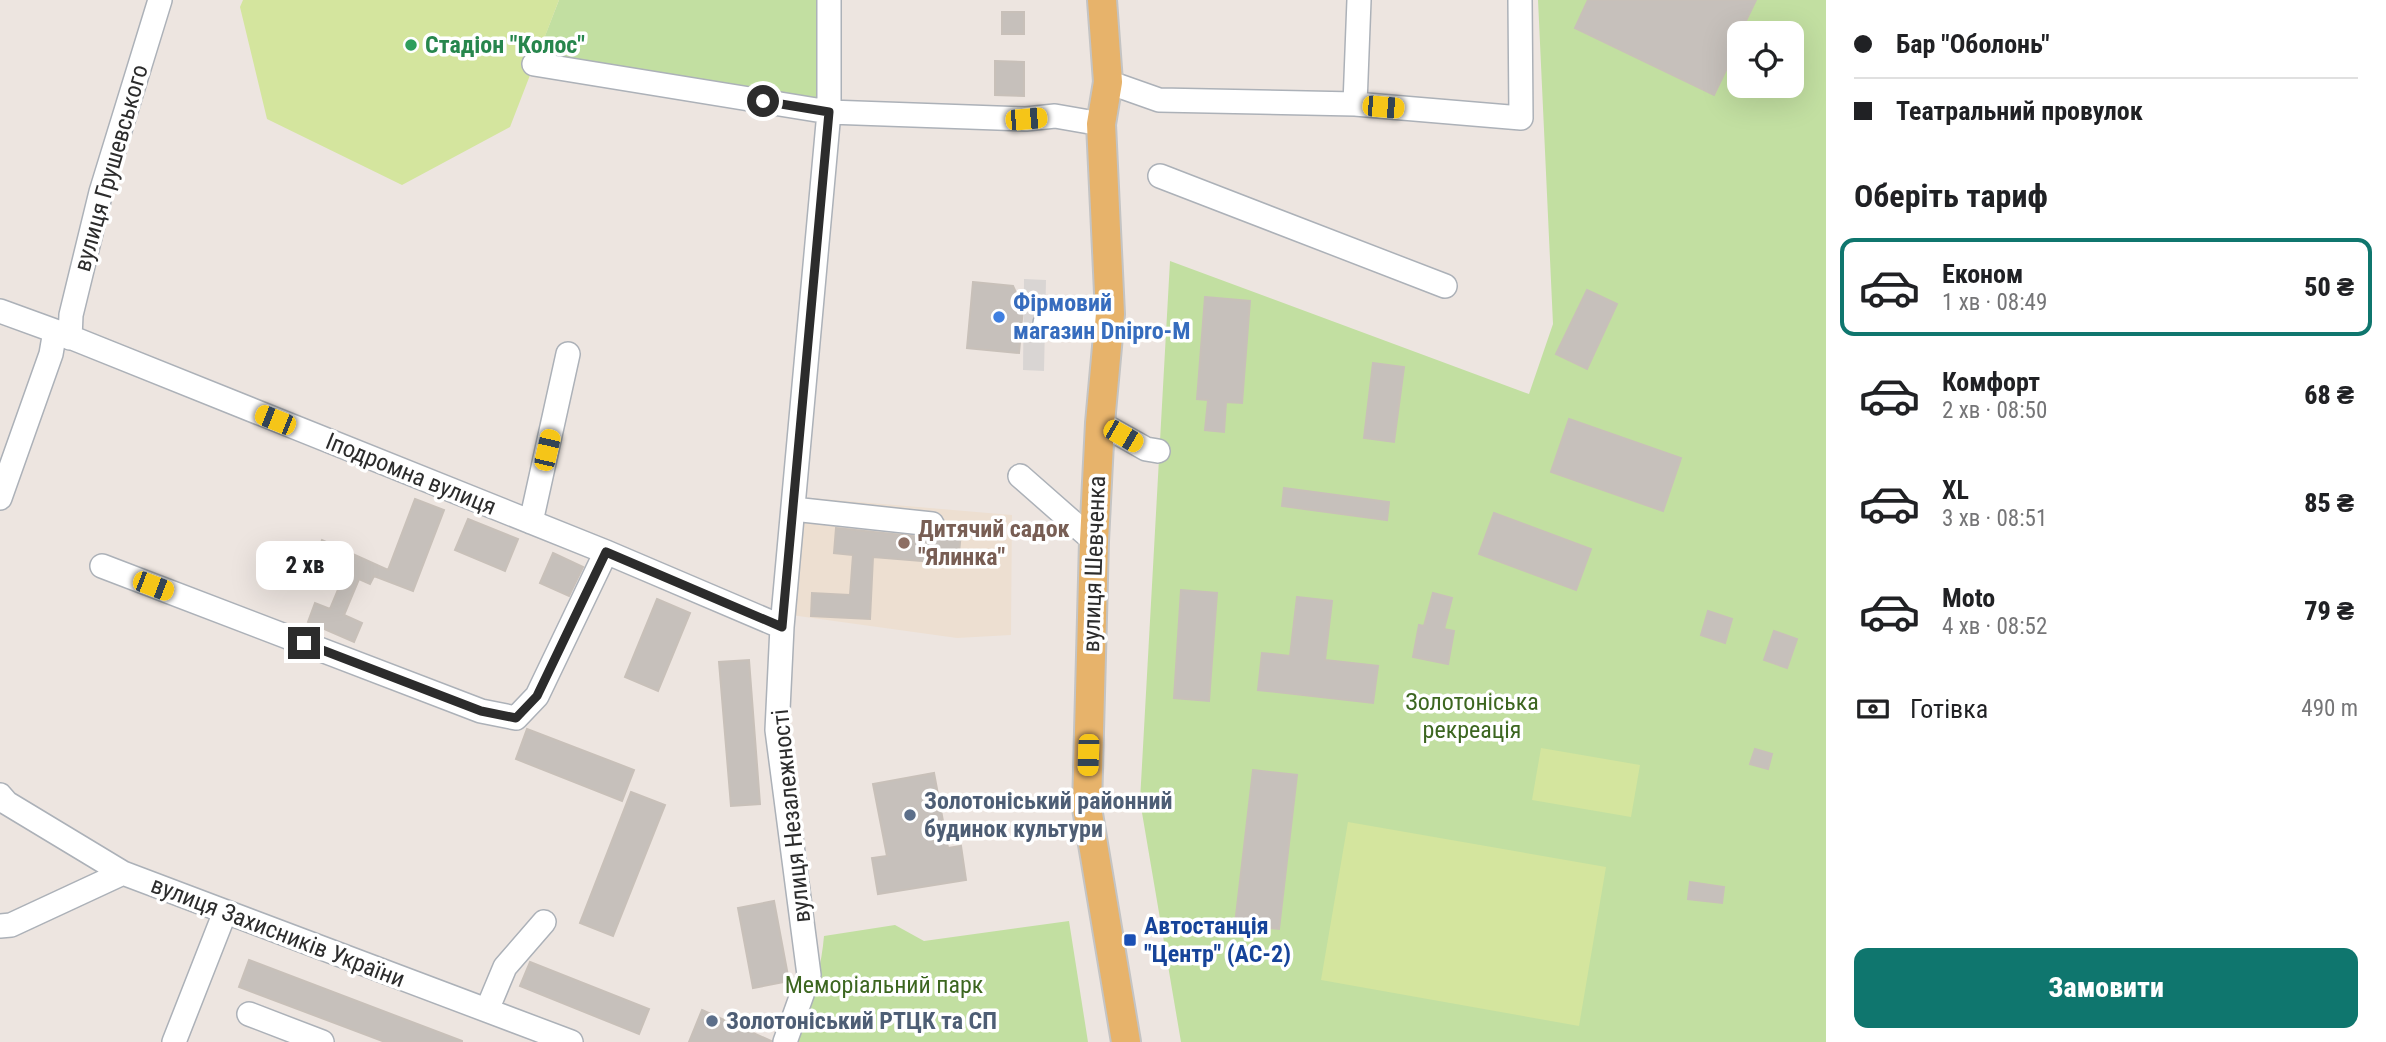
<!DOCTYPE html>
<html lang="uk">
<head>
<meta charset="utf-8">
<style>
	body { margin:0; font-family:"Roboto Condensed",sans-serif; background:#f6f6f6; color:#202124; height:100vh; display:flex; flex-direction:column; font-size:26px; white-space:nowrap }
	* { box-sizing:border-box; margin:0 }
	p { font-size:23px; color:#757577 }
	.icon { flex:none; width:38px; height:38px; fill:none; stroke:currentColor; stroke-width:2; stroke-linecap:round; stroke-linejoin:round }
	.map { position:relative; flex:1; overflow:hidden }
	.sheet { display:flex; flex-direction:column; background:#fff; width:560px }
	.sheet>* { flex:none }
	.top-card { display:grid; align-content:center; height:154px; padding:0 28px; background:#fff }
	.tools { position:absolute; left:1727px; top:21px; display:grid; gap:14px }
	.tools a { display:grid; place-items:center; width:77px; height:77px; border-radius:14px; background:#fff; box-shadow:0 7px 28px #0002; font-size:35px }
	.end { position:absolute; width:32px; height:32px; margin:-16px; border:9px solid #2c2c2c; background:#fff; box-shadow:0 0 0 4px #fff }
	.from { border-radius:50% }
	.bubble { position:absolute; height:49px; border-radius:14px; background:#fff; box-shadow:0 7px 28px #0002; font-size:23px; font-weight:800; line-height:49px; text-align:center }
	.car { position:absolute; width:21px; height:42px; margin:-21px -10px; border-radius:9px; box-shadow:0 0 5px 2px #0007; background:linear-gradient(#f5c518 24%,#345 0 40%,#f5c518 0 76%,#345 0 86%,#f5c518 0) }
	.top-card b { display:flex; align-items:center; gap:24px; height:66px; font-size:26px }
	.top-card b+b { border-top:2px solid #e0e0e0 }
	.top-card i { width:18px; height:18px; background:#202124 }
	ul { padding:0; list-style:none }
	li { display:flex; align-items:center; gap:21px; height:98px; margin:0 14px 10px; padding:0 14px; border:4px solid transparent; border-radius:14px }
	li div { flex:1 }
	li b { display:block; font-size:26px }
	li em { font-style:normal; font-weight:800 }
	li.selected { border-color:#0f766e }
	li>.icon { width:63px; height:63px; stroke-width:1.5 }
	h2 { padding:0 28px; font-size:32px; line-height:84px }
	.pay { display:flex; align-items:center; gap:18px; height:77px; padding:0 28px; font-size:26px }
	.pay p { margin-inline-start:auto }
	.button { display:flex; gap:14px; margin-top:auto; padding:14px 28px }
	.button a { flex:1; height:80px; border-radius:14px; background:#0f766e; color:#fff; font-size:28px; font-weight:800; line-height:80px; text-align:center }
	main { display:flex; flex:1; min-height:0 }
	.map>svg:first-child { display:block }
	.education { fill:#eddfd1 }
	.green { fill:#c2dfa1; fill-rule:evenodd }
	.pitch { fill:#d4e59e }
	.plaza { fill:#d9d5d3 }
	.building { fill:#c6c0bb; stroke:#c8c0b9; stroke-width:2 }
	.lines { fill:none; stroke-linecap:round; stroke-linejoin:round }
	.minor-casing { stroke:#acb1b8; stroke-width:26 }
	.major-casing { stroke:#c4c4c4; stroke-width:32 }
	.minor { stroke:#fff; stroke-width:23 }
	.major { stroke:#e7b36b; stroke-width:28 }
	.route { stroke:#2c2c2c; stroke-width:9 }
	.leisure-dot { fill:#2e9e5b; stroke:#fff; stroke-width:2.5 }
	.shop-dot { fill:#3f7fe0; stroke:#fff; stroke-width:2.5 }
	.education-dot { fill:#8d6e63; stroke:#fff; stroke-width:2.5 }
	.service-dot { fill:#5c6f8a; stroke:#fff; stroke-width:2.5 }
	.transit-dot { fill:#1a4fb4; stroke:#fff; stroke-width:2.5 }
	.labels { text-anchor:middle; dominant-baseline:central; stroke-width:7; stroke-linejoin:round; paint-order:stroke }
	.leisure-label { font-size:24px; font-weight:bold; fill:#27864d; stroke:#fff; text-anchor:start }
	.street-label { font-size:24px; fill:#2c2c2c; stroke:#fff }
	.shop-label { font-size:24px; font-weight:bold; fill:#366cbe; stroke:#fff; text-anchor:start }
	.education-label { font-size:24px; font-weight:bold; fill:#785e54; stroke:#fff; text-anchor:start }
	.park-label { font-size:24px; fill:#3c6620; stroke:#fff }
	.service-label { font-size:24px; font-weight:bold; fill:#4e5e75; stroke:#fff; text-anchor:start }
	.transit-label { font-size:24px; font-weight:bold; fill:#164399; stroke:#fff; text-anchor:start }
</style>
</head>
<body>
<main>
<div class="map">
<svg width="1826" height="1042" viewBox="0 0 1826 1042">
	<rect width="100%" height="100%" fill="#ede5e0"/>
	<path class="education" d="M800 497 1012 515 1011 635 957 638 791 615Z"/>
	<path class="green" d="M559 0H829V112L534 64Z
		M1538 0H1826V1042H1181L1140 801 1170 261 1529 394 1553 324ZM1740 33H1792V86H1740Z
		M1069 921 1088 1042H796C809 1008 821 973 824 936L895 925 924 941Z"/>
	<path class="pitch" d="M243 0H559L510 127 402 185 267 119 240 7Z
		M1541 748 1640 765 1631 817 1532 800Z
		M1348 822 1606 867 1579 1026 1321 980Z"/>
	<path class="plaza" d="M1024 279 1046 280 1044 371 1023 370Z"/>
	<path class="building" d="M1588 0H1756L1740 33V41L1714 95 1575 28Z
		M1002 12H1024V34H1002Z
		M995 61 1024 62V96L995 95Z
		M973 282 1013 286 1023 308 1019 353 967 348Z
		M1587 290 1617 304 1587 369 1556 354Z
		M1205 297 1250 301 1242 403 1226 402 1224 432 1205 430 1208 400 1197 399Z
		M1373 363 1404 367 1394 442 1364 438Z
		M1569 419 1681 458 1663 511 1551 472Z
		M1284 488 1389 502 1387 520 1282 506Z
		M415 499 444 510 413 591 374 576 370 584 359 579 344 615 362 623 354 642 308 622 315 603 330 609 345 573 314 559 322 540 388 570Z
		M1494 513 1591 549 1576 590 1479 554Z
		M468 519 518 539 505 571 455 550Z
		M836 528 930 538 938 536 944 531 961 532 958 564 873 557 870 619 811 616 812 593 850 595 853 555 834 553Z
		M553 553 583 567 569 596 540 583Z
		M1181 590 1217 593 1209 701 1174 698Z
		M1433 593 1452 598 1444 629 1454 631 1448 664 1413 657 1419 625 1424 626Z
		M1297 597 1332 601 1325 660 1378 666 1373 703 1258 690 1262 653 1290 656Z
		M657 599 690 613 658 691 625 677Z
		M1708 611 1732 619 1725 643 1701 635Z
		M1774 631 1797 639 1787 668 1764 660Z
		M749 660 760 804 731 806 719 662Z
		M527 729 634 770 622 801 516 759Z
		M1755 749 1772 754 1768 769 1750 764Z
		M1253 770 1297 775 1279 929 1235 924Z
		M934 773 948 848 961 846 966 880 878 894 872 858 887 856 873 784Z
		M631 792 665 805 613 936 580 923Z
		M1690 882 1724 887 1722 903 1688 899Z
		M774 901 789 981 753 988 738 908Z
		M249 960 462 1041V1042H385L239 987Z
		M530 962 649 1009 639 1034 520 986Z
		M702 1010 771 1041V1042H689Z"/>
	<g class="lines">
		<defs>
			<path id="minor" d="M534 64 829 112 1026 119 1055 116 1101 124
				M1108 82 1159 100 1355 104 1521 118 1520 0
				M1355 104 1359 0
				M1160 176 1445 286
				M0 311 55 331 606 552 782 627
				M1045 323 1110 314
				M70 338 71 315 101 192 160 0
				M1100 423 1146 449 1158 451
				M1020 476 1094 541
				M0 498 51 354 55 331
				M793 509 932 524
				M531 522 568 354
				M102 566 481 711 516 718 537 696 606 552
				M0 795 7 803 123 873 571 1042
				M0 926 11 925 123 873
				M487 1010 505 967 544 922
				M249 1014 322 1042
				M174 1042 225 912
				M785 1042 809 975 777 730 782 627 829 112V0"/>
			<path id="major" d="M1102 0 1108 82 1101 124 1110 314 1100 423 1094 541 1087 808 1126 1042"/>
		</defs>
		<use href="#minor" class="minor-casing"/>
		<use href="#major" class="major-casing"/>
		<use href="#minor" class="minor"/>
		<use href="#major" class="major"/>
	</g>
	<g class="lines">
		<path class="route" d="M304 643 481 711 516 718 537 696 606 552 782 627 829 112 763 101"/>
	</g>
	<circle class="leisure-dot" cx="411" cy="45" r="7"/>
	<circle class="shop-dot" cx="999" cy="317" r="7"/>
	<circle class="education-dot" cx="904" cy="543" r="7"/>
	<g class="service-dot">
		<circle cx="910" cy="815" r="7"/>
		<circle cx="712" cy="1021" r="7"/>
	</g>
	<rect class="transit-dot" x="1123" y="933" width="14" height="14" rx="3.5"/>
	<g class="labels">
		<g class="leisure-label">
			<text x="425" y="45">Стадіон "Колос"</text>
		</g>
		<g class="street-label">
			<text transform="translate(111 168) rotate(-74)">вулиця Грушевського</text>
			<text transform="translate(411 474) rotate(22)">Іподромна вулиця</text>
			<text transform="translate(1094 564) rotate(-88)">вулиця Шевченка</text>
			<text transform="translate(791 816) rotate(-96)">вулиця Незалежності</text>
			<text transform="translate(278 932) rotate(21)">вулиця Захисників України</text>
		</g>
		<g class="shop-label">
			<text x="1013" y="303">Фірмовий<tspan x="1013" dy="28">магазин Dnipro-M</tspan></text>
		</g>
		<g class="education-label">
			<text x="918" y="529">Дитячий садок<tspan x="918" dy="28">"Ялинка"</tspan></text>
		</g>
		<g class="park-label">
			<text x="1472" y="702">Золотоніська<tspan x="1472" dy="28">рекреація</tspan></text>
			<text x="884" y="985">Меморіальний парк</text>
		</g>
		<g class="service-label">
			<text x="924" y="801">Золотоніський районний<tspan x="924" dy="28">будинок культури</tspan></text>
			<text x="726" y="1021">Золотоніський РТЦК та СП</text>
		</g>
		<g class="transit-label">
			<text x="1144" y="926">Автостанція<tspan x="1144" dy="28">"Центр" (АС-2)</tspan></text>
		</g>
	</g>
</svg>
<div class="tools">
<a><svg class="icon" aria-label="locate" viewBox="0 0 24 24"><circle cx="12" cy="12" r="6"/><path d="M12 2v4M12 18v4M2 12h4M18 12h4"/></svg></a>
</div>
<i class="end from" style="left:763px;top:101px"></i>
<i class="end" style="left:304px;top:643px"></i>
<div class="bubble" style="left:256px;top:541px;width:98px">2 хв</div>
<i class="car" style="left:1383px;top:107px;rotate:95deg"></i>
<i class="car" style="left:1026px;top:119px;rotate:85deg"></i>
<i class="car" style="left:275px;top:420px;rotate:292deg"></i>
<i class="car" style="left:1123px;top:436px;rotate:120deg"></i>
<i class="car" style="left:547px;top:450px;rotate:13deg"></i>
<i class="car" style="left:153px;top:586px;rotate:111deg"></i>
<i class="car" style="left:1088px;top:755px;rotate:182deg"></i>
</div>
<section class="sheet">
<div class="top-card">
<b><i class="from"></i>Бар &quot;Оболонь&quot;</b>
<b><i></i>Театральний провулок</b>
</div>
<h2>Оберіть тариф</h2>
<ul>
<li class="selected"><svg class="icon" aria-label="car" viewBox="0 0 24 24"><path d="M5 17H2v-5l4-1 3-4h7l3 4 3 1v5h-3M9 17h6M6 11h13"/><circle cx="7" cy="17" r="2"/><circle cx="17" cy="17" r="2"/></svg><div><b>Економ</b><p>1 хв · 08:49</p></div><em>50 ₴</em></li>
<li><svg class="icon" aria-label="car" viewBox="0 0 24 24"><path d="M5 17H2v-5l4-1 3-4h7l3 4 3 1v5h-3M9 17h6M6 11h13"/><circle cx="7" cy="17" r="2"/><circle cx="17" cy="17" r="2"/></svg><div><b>Комфорт</b><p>2 хв · 08:50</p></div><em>68 ₴</em></li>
<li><svg class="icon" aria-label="car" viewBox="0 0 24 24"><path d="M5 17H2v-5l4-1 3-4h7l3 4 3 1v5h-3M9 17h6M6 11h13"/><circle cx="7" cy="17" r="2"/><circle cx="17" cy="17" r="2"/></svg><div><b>XL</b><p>3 хв · 08:51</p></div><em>85 ₴</em></li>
<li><svg class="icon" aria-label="car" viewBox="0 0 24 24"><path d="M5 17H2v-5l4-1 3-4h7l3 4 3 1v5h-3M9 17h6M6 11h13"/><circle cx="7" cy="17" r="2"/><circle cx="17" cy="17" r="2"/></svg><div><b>Moto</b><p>4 хв · 08:52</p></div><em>79 ₴</em></li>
</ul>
<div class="pay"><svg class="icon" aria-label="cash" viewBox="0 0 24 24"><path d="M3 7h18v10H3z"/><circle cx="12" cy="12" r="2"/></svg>Готівка<p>490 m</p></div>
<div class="button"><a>Замовити</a></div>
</section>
</main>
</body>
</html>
